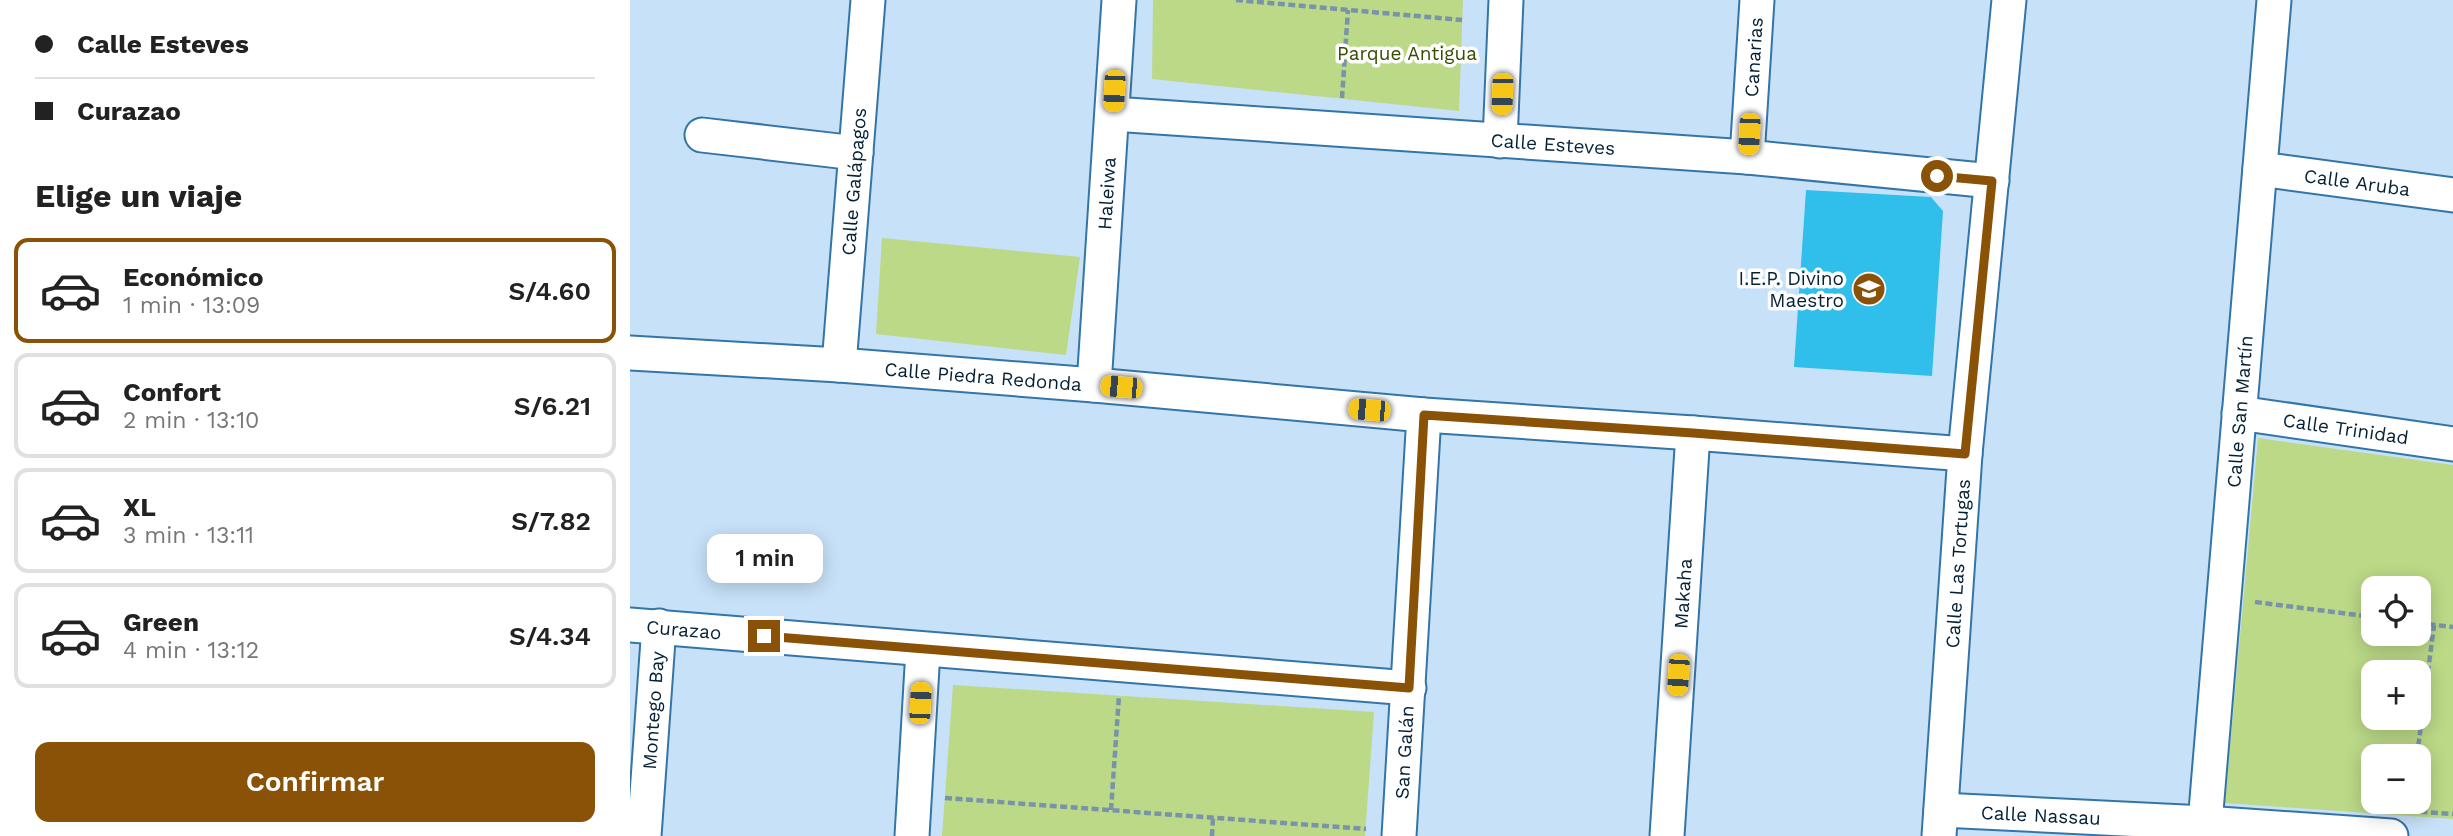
<!DOCTYPE html>
<html lang="es">
<head>
<meta charset="utf-8">
<style>
	body { margin:0; font-family:"Work Sans",sans-serif; background:#f6f6f6; color:#222; height:100vh; display:flex; flex-direction:column; font-size:26px; white-space:nowrap }
	* { box-sizing:border-box; margin:0 }
	p { font-size:23px; color:#767676 }
	.icon { flex:none; width:38px; height:38px; fill:none; stroke:currentColor; stroke-width:2; stroke-linecap:round; stroke-linejoin:round }
	.map { position:relative; flex:1; overflow:hidden }
	.panel { display:flex; flex-direction:column; background:#fff; width:630px }
	.panel>* { flex:none }
	.guide { display:grid; align-content:center; height:154px; padding:0 35px; background:#fff }
	.buttons { position:absolute; left:1731px; top:576px; display:grid; gap:14px }
	.buttons a { display:grid; place-items:center; width:70px; height:70px; border-radius:14px; background:#fff; box-shadow:0 4px 18px #0003; font-size:35px }
	.end { position:absolute; width:32px; height:32px; margin:-16px; border:9px solid #8a5206; background:#fff; box-shadow:0 0 0 4px #fff }
	.from { border-radius:50% }
	.bubble { position:absolute; height:49px; border-radius:14px; background:#fff; box-shadow:0 4px 18px #0003; font-size:23px; font-weight:600; line-height:49px; text-align:center }
	.car { position:absolute; width:21px; height:42px; margin:-21px -10px; border-radius:9px; box-shadow:0 0 5px 2px #0007; background:linear-gradient(#f5c518 24%,#345 0 40%,#f5c518 0 76%,#345 0 86%,#f5c518 0) }
	.guide b { display:flex; align-items:center; gap:24px; height:66px; font-size:26px }
	.guide b+b { border-top:2px solid #e0e0e0 }
	.guide i { width:18px; height:18px; background:#222 }
	ul { padding:0; list-style:none }
	li { display:flex; align-items:center; gap:21px; height:105px; margin:0 14px 10px; padding:0 21px; border:4px solid #e0e0e0; border-radius:14px }
	li div { flex:1 }
	li b { display:block; font-size:26px }
	li em { font-style:normal; font-weight:600 }
	li.current { border-color:#8a5206 }
	li>.icon { width:63px; height:63px; stroke-width:1.5 }
	h2 { padding:0 35px; font-size:32px; line-height:84px }
	.primary-button { display:flex; gap:14px; margin-top:auto; padding:14px 35px }
	.primary-button a { flex:1; height:80px; border-radius:14px; background:#8a5206; color:#fff; font-size:28px; font-weight:600; line-height:80px; text-align:center }
	main { display:flex; flex:1; min-height:0 }
	.map>svg:first-child { display:block }
	.green { fill:#bbd987; fill-rule:evenodd }
	.building { fill:#30beeb }
	.lines { fill:none; stroke-linecap:round; stroke-linejoin:round }
	.minor-casing { stroke:#3475a8; stroke-width:37 }
	.path { stroke:#7994aa; stroke-width:4.5; stroke-dasharray:7 3.5; stroke-linecap:butt }
	.minor { stroke:#fff; stroke-width:33 }
	.route { stroke:#8a5206; stroke-width:9 }
	.labels { text-anchor:middle; dominant-baseline:central; stroke-width:7; stroke-linejoin:round; paint-order:stroke }
	.park-label { font-size:19px; fill:#384c01; stroke:#fefefe }
	.street-label { font-size:19px; fill:#042035; stroke:#fefefe }
	.poi-label { font-size:19px; fill:#042035; stroke:#fefefe; text-anchor:end }
</style>
</head>
<body>
<main>
<section class="panel">
<div class="guide">
<b><i class="from"></i>Calle Esteves</b>
<b><i></i>Curazao</b>
</div>
<h2>Elige un viaje</h2>
<ul>
<li class="current"><svg class="icon" aria-label="car" viewBox="0 0 24 24"><path d="M5 17H2v-5l4-1 3-4h7l3 4 3 1v5h-3M9 17h6M6 11h13"/><circle cx="7" cy="17" r="2"/><circle cx="17" cy="17" r="2"/></svg><div><b>Económico</b><p>1 min · 13:09</p></div><em>S/4.60</em></li>
<li><svg class="icon" aria-label="car" viewBox="0 0 24 24"><path d="M5 17H2v-5l4-1 3-4h7l3 4 3 1v5h-3M9 17h6M6 11h13"/><circle cx="7" cy="17" r="2"/><circle cx="17" cy="17" r="2"/></svg><div><b>Confort</b><p>2 min · 13:10</p></div><em>S/6.21</em></li>
<li><svg class="icon" aria-label="car" viewBox="0 0 24 24"><path d="M5 17H2v-5l4-1 3-4h7l3 4 3 1v5h-3M9 17h6M6 11h13"/><circle cx="7" cy="17" r="2"/><circle cx="17" cy="17" r="2"/></svg><div><b>XL</b><p>3 min · 13:11</p></div><em>S/7.82</em></li>
<li><svg class="icon" aria-label="car" viewBox="0 0 24 24"><path d="M5 17H2v-5l4-1 3-4h7l3 4 3 1v5h-3M9 17h6M6 11h13"/><circle cx="7" cy="17" r="2"/><circle cx="17" cy="17" r="2"/></svg><div><b>Green</b><p>4 min · 13:12</p></div><em>S/4.34</em></li>
</ul>
<div class="primary-button"><a>Confirmar</a></div>
</section>
<div class="map">
<svg width="1823" height="836" viewBox="0 0 1823 836">
	<rect width="100%" height="100%" fill="#c7e1f8"/>
	<path class="green" d="M523 0H833L829 111 522 79Z
		M252 238 450 257 436 355 246 334Z
		M1628 438 1823 465V819L1595 803ZM1788 588V634H1743V588ZM1788 672V718H1743V672ZM1788 756V802H1743V756Z
		M323 685 744 712 735 836H312Z"/>
	<path class="building" d="M1176 190 1301 197 1313 211 1302 376 1164 367Z"/>
	<g class="lines">
		<defs>
			<g id="minor">
				<path id="s1" d="M483 114 1117 157 1362 181"/>
				<path d="M72 135 226 153"/>
				<path d="M870 141 876 0"/>
				<path id="s2" d="M1117 157 1127 0"/>
				<path id="s3" d="M1630 169 1823 195"/>
				<path id="s4" d="M0 353 209 365 464 385 794 415 1063 433 1335 454"/>
				<path id="s5" d="M209 365 238 0"/>
				<path id="s6" d="M464 385 489 0"/>
				<path id="s7" d="M1609 413 1823 444"/>
				<path id="s8" d="M0 625 779 688"/>
				<path id="s9" d="M1311 810 1575 823 1761 836"/>
				<path id="s10" d="M1575 823 1644 0"/>
				<path id="s11" d="M14 836 29 626"/>
				<path d="M282 836 293 650"/>
				<path id="s12" d="M769 836 794 415"/>
				<path id="s13" d="M1037 836 1063 433"/>
				<path id="s14" d="M1309 836 1335 454 1379 0"/>
			</g>
		</defs>
		<use href="#minor" class="minor-casing"/>
		<path class="path" d="M606 0 832 20
			M712 98 718 10
			M1625 602 1743 617
			M1788 623 1823 627
			M1787 756 1804 625
			M315 798 736 829
			M481 810 489 696
			M1780 811 1823 814
			M1780 811 1781 802
			M582 836 583 817"/>
		<use href="#minor" class="minor"/>
	</g>
	<g class="lines">
		<path class="route" d="M134 636 779 688 794 415 1063 433 1335 454 1362 181 1307 176"/>
	</g>
	<defs>
		<symbol id="school-disc" viewBox="-11 -11 22 22"><circle r="9.5" fill="#8a5206" stroke="#fefefe"/><path d="M0-5L7-2L0 1L-7-2ZM-4 1L0 2.5L4 1V4Q0 6-4 4Z" fill="#fff"/></symbol>
	</defs>
	<g fill-rule="evenodd">
		<use href="#school-disc" x="1220" y="270" width="38" height="38"/>
	</g>
	<g class="labels">
		<g class="park-label">
			<text x="777" y="53">Parque Antigua</text>
		</g>
		<g class="street-label">
			<text stroke="none"><textPath href="#s2" startOffset="100">Canarias</textPath></text>
			<text stroke="none"><textPath href="#s1" startOffset="441">Calle Esteves</textPath></text>
			<text stroke="none"><textPath href="#s5" startOffset="184">Calle Galápagos</textPath></text>
			<text stroke="none"><textPath href="#s3" startOffset="98">Calle Aruba</textPath></text>
			<text stroke="none"><textPath href="#s6" startOffset="192">Haleiwa</textPath></text>
			<text stroke="none"><textPath href="#s4" startOffset="354">Calle Piedra Redonda</textPath></text>
			<text stroke="none"><textPath href="#s10" startOffset="413">Calle San Martín</textPath></text>
			<text stroke="none"><textPath href="#s7" startOffset="108">Calle Trinidad</textPath></text>
			<text stroke="none"><textPath href="#s14" startOffset="273">Calle Las Tortugas</textPath></text>
			<text stroke="none"><textPath href="#s13" startOffset="243">Makaha</textPath></text>
			<text stroke="none"><textPath href="#s8" startOffset="54">Curazao</textPath></text>
			<text stroke="none"><textPath href="#s11" startOffset="126">Montego Bay</textPath></text>
			<text stroke="none"><textPath href="#s12" startOffset="84">San Galán</textPath></text>
			<text stroke="none"><textPath href="#s9" startOffset="100">Calle Nassau</textPath></text>
		</g>
		<g class="poi-label">
			<text x="1214" y="278">I.E.P. Divino<tspan x="1214" dy="22">Maestro</tspan></text>
		</g>
	</g>
</svg>
<div class="buttons">
<a><svg class="icon" aria-label="locate" viewBox="0 0 24 24"><circle cx="12" cy="12" r="6"/><path d="M12 2v4M12 18v4M2 12h4M18 12h4"/></svg></a>
<a>+</a>
<a>−</a>
</div>
<i class="end from" style="left:1307px;top:176px"></i>
<i class="end" style="left:134px;top:636px"></i>
<div class="bubble" style="left:77px;top:534px;width:116px">1 min</div>
<i class="car" style="left:484px;top:91px;rotate:183deg"></i>
<i class="car" style="left:872px;top:94px;rotate:182deg"></i>
<i class="car" style="left:1119px;top:134px;rotate:183deg"></i>
<i class="car" style="left:491px;top:387px;rotate:275deg"></i>
<i class="car" style="left:739px;top:410px;rotate:275deg"></i>
<i class="car" style="left:1048px;top:675px;rotate:184deg"></i>
<i class="car" style="left:290px;top:703px;rotate:3deg"></i>
</div>
</main>
</body>
</html>
